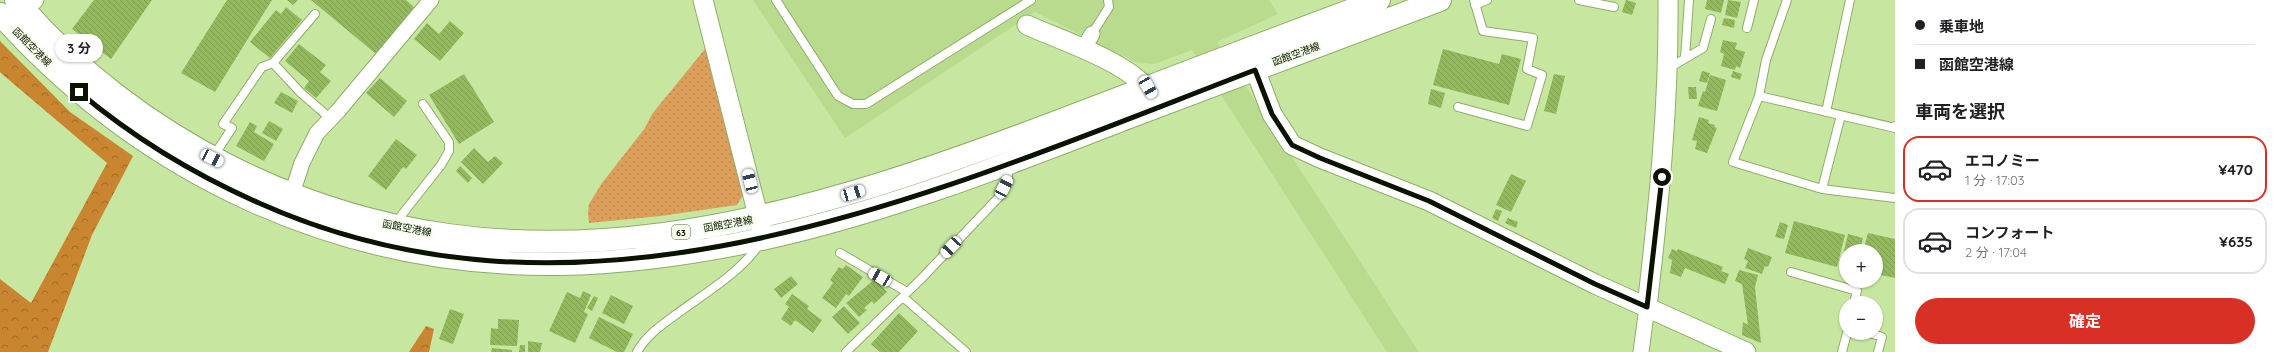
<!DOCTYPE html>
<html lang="ja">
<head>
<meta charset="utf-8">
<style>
	body { margin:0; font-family:Quicksand,"Noto Sans JP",sans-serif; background:#f2f2f2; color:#202124; height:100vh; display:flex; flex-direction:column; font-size:15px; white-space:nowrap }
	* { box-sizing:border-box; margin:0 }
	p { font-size:13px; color:#757577 }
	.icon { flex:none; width:22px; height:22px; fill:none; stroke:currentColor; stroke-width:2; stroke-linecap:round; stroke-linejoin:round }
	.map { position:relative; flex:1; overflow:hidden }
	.drawer { display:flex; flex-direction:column; background:#fff; width:380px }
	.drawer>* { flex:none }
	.top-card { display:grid; align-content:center; height:88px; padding:0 20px; background:#fff }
	.buttons { position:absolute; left:1839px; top:244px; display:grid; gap:8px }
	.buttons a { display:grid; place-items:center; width:44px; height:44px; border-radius:50%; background:#fff; box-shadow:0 1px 3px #0004; font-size:20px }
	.end { position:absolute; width:18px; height:18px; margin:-9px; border:5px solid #091300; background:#fff; box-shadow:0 0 0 2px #fff }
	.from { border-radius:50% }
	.bubble { position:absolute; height:28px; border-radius:14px; background:#fff; box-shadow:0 1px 3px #0004; font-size:13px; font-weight:700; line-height:28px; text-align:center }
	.car { position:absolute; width:12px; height:24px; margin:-12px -6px; border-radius:5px; box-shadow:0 0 3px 1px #0007; background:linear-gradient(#fff 24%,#345 0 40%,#fff 0 76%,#345 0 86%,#fff 0) }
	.top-card b { display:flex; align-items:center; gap:14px; height:38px; font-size:15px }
	.top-card b+b { border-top:1px solid #e0e0e0 }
	.top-card i { width:10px; height:10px; background:#202124 }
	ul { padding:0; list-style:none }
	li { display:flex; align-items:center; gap:12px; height:66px; margin:0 8px 6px; padding:0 12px; border:2px solid #e0e0e0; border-radius:16px }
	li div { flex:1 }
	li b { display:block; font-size:15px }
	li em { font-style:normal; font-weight:700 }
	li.on { border-color:#d93025 }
	li>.icon { width:36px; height:36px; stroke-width:1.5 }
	h2 { padding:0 20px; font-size:18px; line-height:48px }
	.action { display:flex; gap:8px; margin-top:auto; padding:8px 20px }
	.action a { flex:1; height:46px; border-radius:24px; background:#d93025; color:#fff; font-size:16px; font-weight:700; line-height:46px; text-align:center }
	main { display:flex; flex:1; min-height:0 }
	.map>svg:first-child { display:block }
	.built { fill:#b8db8e }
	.forest { fill:url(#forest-crowns) }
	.park { fill:url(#park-dots) }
	.building { fill:url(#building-back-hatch) }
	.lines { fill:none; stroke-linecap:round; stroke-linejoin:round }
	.service-casing { stroke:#8fad69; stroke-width:10 }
	.minor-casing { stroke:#8fad69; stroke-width:17 }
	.tertiary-casing { stroke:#8fad69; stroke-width:21 }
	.primary-casing { stroke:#8fad69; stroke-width:24 }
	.service { stroke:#fff; stroke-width:8 }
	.minor { stroke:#fff; stroke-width:15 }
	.tertiary { stroke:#fff; stroke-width:19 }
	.primary { stroke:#fff; stroke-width:22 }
	.route { stroke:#091300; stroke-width:5 }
	.labels { text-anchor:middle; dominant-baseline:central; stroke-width:4; stroke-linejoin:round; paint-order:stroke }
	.shield { fill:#f5ffea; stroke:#505a46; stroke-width:1 }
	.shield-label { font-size:9px; font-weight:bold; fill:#091300 }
	.street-label { font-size:10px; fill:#091300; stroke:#f5ffea }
</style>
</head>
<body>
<main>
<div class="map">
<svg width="1895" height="352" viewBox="0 0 1895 352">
	<defs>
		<pattern id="forest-crowns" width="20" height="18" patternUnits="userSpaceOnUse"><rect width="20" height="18" fill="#c9852f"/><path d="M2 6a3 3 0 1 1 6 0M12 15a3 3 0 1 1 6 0" fill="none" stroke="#a16c26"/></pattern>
		<pattern id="park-dots" width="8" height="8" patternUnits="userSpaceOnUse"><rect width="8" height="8" fill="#dc9f5b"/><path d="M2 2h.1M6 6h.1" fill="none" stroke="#bb884d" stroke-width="1.8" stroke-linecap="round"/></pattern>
		<pattern id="building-back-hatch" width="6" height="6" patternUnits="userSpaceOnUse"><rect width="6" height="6" fill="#92b95d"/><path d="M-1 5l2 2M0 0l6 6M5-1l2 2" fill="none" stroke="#7d9e4f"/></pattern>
	</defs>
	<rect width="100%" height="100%" fill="#c7e7a0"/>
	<path class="built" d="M753 0H1269L1278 14 1217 42 1419 352H1387L1192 50 1154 64 1135 62 1035 12 845 138Z"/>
	<path class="forest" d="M0 41 70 112 133 156 92 235 48 352H0V279L31 303 107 163 2 74 0 72Z
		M426 326 434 329 429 352H409Z"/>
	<path class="park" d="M705 49 743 195 737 205 661 216 589 223 588 213 589 204 602 183 645 128 652 114Z"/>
	<path class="building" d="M94 0H152L111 59 72 29Z
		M227 0H272L215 92 181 73Z
		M287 0H298L293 5Z
		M311 0H406L414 7 376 54Z
		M1626 0 1636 3 1632 15 1622 12Z
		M1707 0H1724L1721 13 1705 9Z
		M1728 0 1741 2 1737 18 1725 15Z
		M286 7 302 20 270 58 250 42 276 10 281 14Z
		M1724 18 1735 20 1734 28 1722 25Z
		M450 21 464 33 440 61 414 39 427 23 439 34Z
		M1723 40 1737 43 1735 49 1745 52 1740 68 1736 66 1735 70 1721 66 1724 54 1720 52Z
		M299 44 326 65 320 72 331 81 316 98 304 88 309 81 285 61Z
		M1443 49 1499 64 1502 54 1521 59 1509 105 1433 85Z
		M1702 71 1710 73 1707 83 1699 81Z
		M1733 71 1742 74 1740 80 1731 77Z
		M464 74 494 122 459 144 429 95Z
		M1554 74 1565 76 1556 114 1544 111Z
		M1710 75 1726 80 1717 111 1698 106 1703 91 1705 92Z
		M380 78 407 101 394 117 366 93Z
		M1688 87H1696L1697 99H1689Z
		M1431 89 1445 93 1441 108 1428 104Z
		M281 92 298 101 292 113 274 103Z
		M1699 117 1709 120 1708 123 1715 125 1714 127 1717 128 1707 153 1695 149 1697 141 1692 140Z
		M269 121 283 129 276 141 262 133Z
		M250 122 257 126 254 132 274 144 264 161 236 146Z
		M396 139 417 155 406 169 403 167 386 190 368 176Z
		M474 148 488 162 495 156 503 163 483 184 461 162Z
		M460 166 472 178 468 183 456 171Z
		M1511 174 1526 181 1511 212 1496 205Z
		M1496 209 1502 211 1498 221 1492 218Z
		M1508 218 1518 222 1516 228 1505 223Z
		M1794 221 1845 235 1837 267 1785 253Z
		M1780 222 1788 225 1784 239 1775 237Z
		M1868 233 1895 239V278L1876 274V251H1863Z
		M1848 234 1863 238 1860 251H1846V270L1840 268Z
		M1748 248 1772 257 1768 267 1765 266 1762 274 1745 268 1748 261 1744 259Z
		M1672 249 1677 251 1678 249 1723 267 1721 271 1729 274 1725 284 1685 268 1681 277 1670 273 1672 260 1668 258Z
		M846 265 863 277 849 296 846 294 836 308 822 298 833 283 830 280 839 267 843 269Z
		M1739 270 1758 275 1755 287 1761 343 1742 335 1743 322 1748 325 1742 284 1735 281Z
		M791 276 798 284 781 298 774 289Z
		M875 279 887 292 874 304 872 301 864 308 867 310 859 317 846 303Z
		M583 291 591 295 584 312 588 314 575 343 549 331 567 292 580 298Z
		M792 294 809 306 807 309 822 320 813 333 795 320 791 326 781 319 789 307 785 304Z
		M611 295 633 306 624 324 602 313Z
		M594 296 598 298 592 311 587 308Z
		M844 306 860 323 848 334 832 317Z
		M450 309 464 314 453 344 439 339Z
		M899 313 918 331 899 352H880L871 344Z
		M599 317 633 334 624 352H617L589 338Z
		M498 319 519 320 517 346 490 345 491 328 498 329Z
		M528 341 542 343 540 352H528Z
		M520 345H525V352H519Z
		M492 348 512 350V352H491Z"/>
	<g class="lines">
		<defs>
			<path id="service" d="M776 0 838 96 853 104H866L1031 0
				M1579 0 1614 7
				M1787 0 1766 60 1759 96 1895 128V126
				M1475 5 1487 0
				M315 14 273 63 301 93 331 119
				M1747 28 1754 0
				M1092 34 1109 7 1108 0
				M1685 58 1689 0
				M1669 68 1703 48 1711 19
				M1759 96 1733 162 1822 189 1895 198
				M1458 107 1527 126 1542 75 1527 69 1533 38 1483 31 1474 0
				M1826 112 1850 0
				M213 157 232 128 223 124 262 67 273 63
				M1822 189 1841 115
				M385 245 393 226 441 165 449 151V142L423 104
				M840 253 907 292
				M1791 272 1857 291 1854 303
				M903 297 966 352
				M1870 333 1882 337 1878 352
				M637 352C646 336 660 326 674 316 703 294 741 273 761 242
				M846 352 922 278 1000 196 1008 179V166
				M1842 352 1847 333"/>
			<path id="minor" d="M20 17 36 0
				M1083 50 1092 34
				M285 215 302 163 317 133 338 111 431 0
				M1641 352 1647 307"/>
			<path id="tertiary" d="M703 0 762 231
				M1027 25C1064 42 1134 63 1154 98
				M1250 56 1272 114 1292 145 1320 158 1429 201 1595 284 1746 352
				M1647 307C1659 203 1669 104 1668 0"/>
			<path id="primary" d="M16 0C74 69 151 127 231 167 522 313 804 219 1088 110 1185 73 1281 36 1379 0
				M0 14C145 176 342 267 560 264 628 263 696 253 762 239 889 211 1011 163 1132 116 1235 77 1337 39 1440 0"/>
		</defs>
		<use href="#service" class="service-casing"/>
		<use href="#minor" class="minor-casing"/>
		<use href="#tertiary" class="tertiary-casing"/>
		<use href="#primary" class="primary-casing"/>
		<use href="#service" class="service"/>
		<use href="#minor" class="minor"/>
		<use href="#tertiary" class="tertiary"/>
		<use href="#primary" class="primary"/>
	</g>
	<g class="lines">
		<path class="route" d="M79 92C134 138 193 174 259 203 592 352 941 190 1255 70L1272 114 1292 145 1320 158 1429 201 1595 284 1647 307 1662 177"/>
	</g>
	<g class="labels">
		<rect class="shield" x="672" y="225" width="18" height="14" rx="3"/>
		<g class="shield-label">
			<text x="681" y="232">63</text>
		</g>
		<g class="street-label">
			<text transform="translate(32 47) rotate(45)">函館空港線</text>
			<text transform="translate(1296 54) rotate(-20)">函館空港線</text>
			<text transform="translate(728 224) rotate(-10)">函館空港線</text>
			<text transform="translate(407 228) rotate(11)">函館空港線</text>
		</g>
	</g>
</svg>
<div class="buttons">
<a>+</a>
<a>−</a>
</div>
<i class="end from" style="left:1662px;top:177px"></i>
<i class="end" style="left:79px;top:92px"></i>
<div class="bubble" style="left:55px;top:34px;width:48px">3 分</div>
<i class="car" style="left:1148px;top:87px;rotate:150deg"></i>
<i class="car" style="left:212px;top:158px;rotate:117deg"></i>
<i class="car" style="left:750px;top:181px;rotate:346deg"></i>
<i class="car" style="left:1004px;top:187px;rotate:27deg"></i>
<i class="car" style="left:853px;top:193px;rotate:73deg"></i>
<i class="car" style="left:951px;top:247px;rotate:223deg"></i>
<i class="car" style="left:880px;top:277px;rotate:300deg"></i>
</div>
<section class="drawer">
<div class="top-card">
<b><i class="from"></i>乗車地</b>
<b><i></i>函館空港線</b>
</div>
<h2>車両を選択</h2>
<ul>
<li class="on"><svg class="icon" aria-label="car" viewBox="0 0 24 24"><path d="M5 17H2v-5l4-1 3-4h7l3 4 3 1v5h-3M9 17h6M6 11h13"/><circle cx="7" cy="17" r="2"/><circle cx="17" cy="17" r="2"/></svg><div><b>エコノミー</b><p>1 分 · 17:03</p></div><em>¥470</em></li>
<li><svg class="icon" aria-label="car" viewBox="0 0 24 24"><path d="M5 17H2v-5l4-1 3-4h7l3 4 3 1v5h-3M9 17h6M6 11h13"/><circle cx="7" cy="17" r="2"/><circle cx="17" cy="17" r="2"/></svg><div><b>コンフォート</b><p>2 分 · 17:04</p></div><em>¥635</em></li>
</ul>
<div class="action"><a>確定</a></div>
</section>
</main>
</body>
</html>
